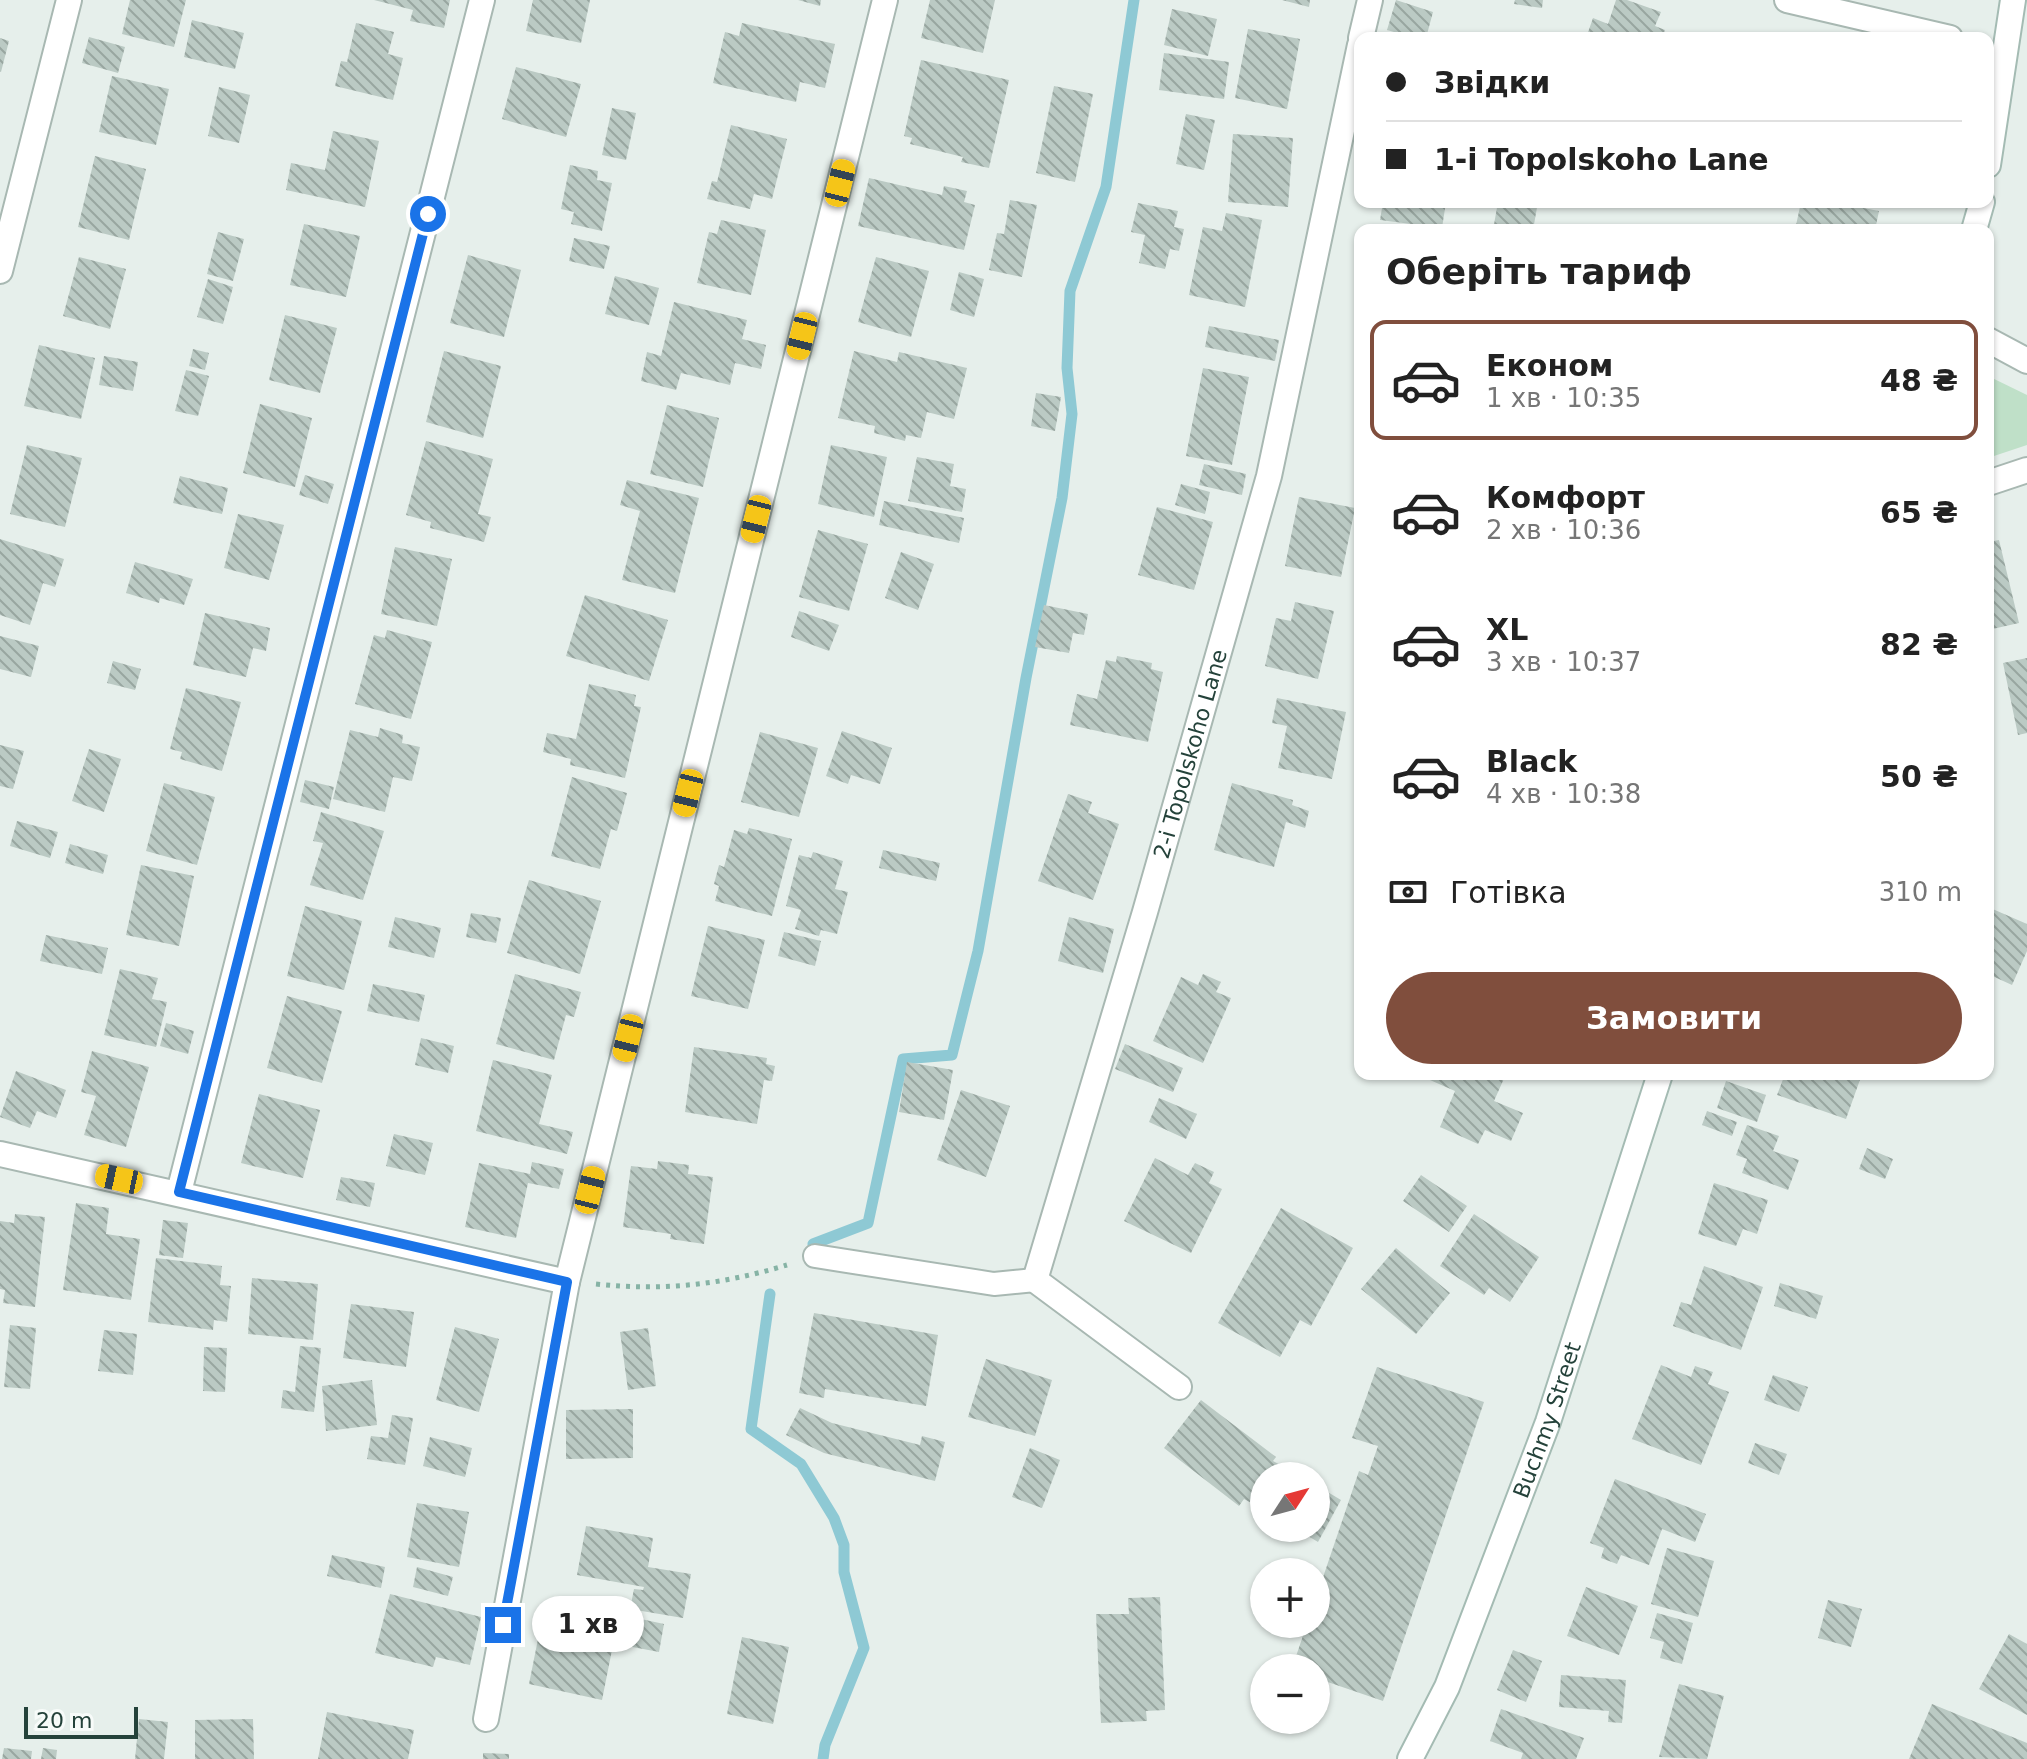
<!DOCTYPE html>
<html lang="uk">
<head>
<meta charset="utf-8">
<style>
	body { margin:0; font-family:"DejaVu Sans",sans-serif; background:#f2f2f2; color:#222; height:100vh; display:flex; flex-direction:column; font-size:30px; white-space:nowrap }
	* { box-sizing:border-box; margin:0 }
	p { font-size:26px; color:#767676 }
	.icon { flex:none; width:44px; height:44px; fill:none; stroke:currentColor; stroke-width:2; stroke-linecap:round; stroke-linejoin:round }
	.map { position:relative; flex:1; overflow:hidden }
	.drawer { position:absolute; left:1354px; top:224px; width:640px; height:856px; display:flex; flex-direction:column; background:#fff; border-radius:16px; box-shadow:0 2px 6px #0004 }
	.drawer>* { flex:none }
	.banner { position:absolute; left:1354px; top:32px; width:640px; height:176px; border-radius:16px; box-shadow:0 2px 6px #0004; display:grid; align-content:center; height:176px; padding:0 32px; background:#fff }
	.needle { width:52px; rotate:54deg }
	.tools { position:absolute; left:1250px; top:1462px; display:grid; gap:16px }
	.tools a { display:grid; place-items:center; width:80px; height:80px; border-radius:50%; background:#fff; box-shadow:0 2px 6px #0004; font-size:40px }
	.scale { position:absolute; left:24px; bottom:20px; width:114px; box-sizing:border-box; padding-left:8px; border:4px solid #24423a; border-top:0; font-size:22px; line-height:28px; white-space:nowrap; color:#24423a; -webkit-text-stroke:6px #f7fbf9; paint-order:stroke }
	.end { position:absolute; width:36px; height:36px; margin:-18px; border:10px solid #1a73e8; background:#fff; box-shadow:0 0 0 4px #fff }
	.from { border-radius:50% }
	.bubble { position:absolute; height:56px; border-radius:28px; background:#fff; box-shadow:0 2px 6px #0004; font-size:26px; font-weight:800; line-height:56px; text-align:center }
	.car { position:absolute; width:24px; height:48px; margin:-24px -12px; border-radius:10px; box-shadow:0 0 6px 2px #0007; background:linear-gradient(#f5c518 24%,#345 0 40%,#f5c518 0 76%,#345 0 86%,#f5c518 0) }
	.banner b { display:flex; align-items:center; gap:28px; height:76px; font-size:30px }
	.banner b+b { border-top:2px solid #e0e0e0 }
	.banner i { width:20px; height:20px; background:#222 }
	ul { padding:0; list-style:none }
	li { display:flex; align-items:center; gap:24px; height:120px; margin:0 16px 12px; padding:0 16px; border:4px solid transparent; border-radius:16px }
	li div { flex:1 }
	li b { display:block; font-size:30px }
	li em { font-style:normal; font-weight:800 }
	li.active { border-color:#804e3d }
	li>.icon { width:72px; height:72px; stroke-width:1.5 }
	h2 { padding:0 32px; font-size:36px; line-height:96px }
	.pay { display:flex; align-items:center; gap:20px; height:88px; padding:0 32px; font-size:30px }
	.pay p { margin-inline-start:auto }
	.action { display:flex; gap:16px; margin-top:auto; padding:16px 32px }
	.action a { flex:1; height:92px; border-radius:48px; background:#804e3d; color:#fff; font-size:32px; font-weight:800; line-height:92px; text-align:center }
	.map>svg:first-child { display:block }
	.green { fill:#bfe0c8 }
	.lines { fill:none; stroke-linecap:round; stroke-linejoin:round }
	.stream { stroke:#8ec9d4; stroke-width:11 }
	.building { fill:url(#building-back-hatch) }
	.lane-casing { stroke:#a8b8b2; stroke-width:26 }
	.street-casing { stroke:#a8b8b2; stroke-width:28 }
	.secondary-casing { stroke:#a4bbb3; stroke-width:28 }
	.path { stroke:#86b3a5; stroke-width:5; stroke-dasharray:4 6; stroke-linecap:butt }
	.lane { stroke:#fff; stroke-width:22 }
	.street { stroke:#fff; stroke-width:24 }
	.secondary { stroke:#fff; stroke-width:24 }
	.route { stroke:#1a73e8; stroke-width:10 }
	.labels { text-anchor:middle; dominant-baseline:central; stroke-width:6; stroke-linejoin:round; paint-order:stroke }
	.street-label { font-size:22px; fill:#24423a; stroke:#f7fbf9 }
</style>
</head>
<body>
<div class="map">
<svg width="2027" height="1759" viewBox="0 0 2027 1759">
	<defs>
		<pattern id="building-back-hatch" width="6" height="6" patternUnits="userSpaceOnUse" patternTransform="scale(2)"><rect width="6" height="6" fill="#bbcac4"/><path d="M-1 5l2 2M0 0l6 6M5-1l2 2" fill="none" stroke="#98a6a0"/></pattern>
	</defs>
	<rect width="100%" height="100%" fill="#e6efeb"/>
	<path class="green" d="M1988 376 2027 395V445L1988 458Z"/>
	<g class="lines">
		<path class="stream" d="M813 1244 868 1223 903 1059 952 1055 978 951 1026 678 1062 498 1072 414 1067 368 1070 291 1106 187 1134 0
			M770 1294 751 1429 801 1464 834 1518 844 1545V1572L864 1648 825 1745 823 1759"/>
	</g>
	<path class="building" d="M130 0H186L174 47 122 34Z
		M374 0H450L444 28 410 21 413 10Z
		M533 0H590L581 43 526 31Z
		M798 0H821L820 6Z
		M930 0H995L983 53 921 38Z
		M1282 0H1310L1309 7Z
		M1396 0 1433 12 1426 38H1415L1387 30Z
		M1515 0H1543L1542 8 1514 4Z
		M1616 0H1627L1661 12 1655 26 1665 30 1662 38H1586L1593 18 1608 24Z
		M1172 9 1217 19 1208 56 1164 45Z
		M192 20 244 33 235 69 184 57Z
		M356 23 394 32 388 54 403 58 393 100 335 86 341 61 347 62Z
		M742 23 835 44 825 88 800 82 796 102 713 83 725 32 739 36Z
		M1248 29 1300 39 1287 109 1235 98Z
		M89 37 125 47 118 73 82 63Z
		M0 38 9 41 1 72 0 71Z
		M1164 53 1229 62 1224 99 1159 90Z
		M921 60 1009 80 989 168 961 162 963 157 910 144 912 138 904 136Z
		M516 67 581 84 566 137 502 119Z
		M112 76 169 89 156 145 99 132Z
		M1054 86 1093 94 1075 182 1036 173Z
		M219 87 250 95 239 143 208 136Z
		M612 108 636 113 626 160 602 155Z
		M1186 114 1215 120 1204 170 1176 164Z
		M731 125 787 139 772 199 754 194 750 209 707 199 712 181 717 182Z
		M333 131 379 141 365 207 286 190 291 163 325 170Z
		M1233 134 1293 138 1288 207 1228 202Z
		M95 156 146 169 129 240 78 227Z
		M570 165 598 171 597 180 612 183 602 231 571 224 574 212 561 209Z
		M869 178 942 195 944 186 967 191 964 202 975 205 964 250 858 226Z
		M1010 200 1037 205 1022 277 989 270 997 233 1004 234Z
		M1383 202H1446L1442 228 1380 220Z
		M1498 202H1538L1533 230H1493Z
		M1801 202H1832L1879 211 1875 230H1795Z
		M1138 203 1178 211 1174 227 1184 229 1179 251 1170 249 1165 269 1139 263 1145 235 1131 232Z
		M1226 213 1262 220 1245 307 1189 295 1203 227 1222 231Z
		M721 220 766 230 751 295 697 283 709 232 717 234Z
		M304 224 360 236 346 297 290 285Z
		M218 232 244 239 233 281 207 274Z
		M574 238 610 246 604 269 569 261Z
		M468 255 521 270 504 337 450 323Z
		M79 257 126 269 110 329 63 316Z
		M876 257 929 271 911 337 858 322Z
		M959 272 984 279 974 317 950 310Z
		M615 276 659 288 649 325 605 314Z
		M208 279 233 287 223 324 197 317Z
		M674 302 747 320 742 339 766 345 761 369 735 363 730 385 681 373 676 390 641 381 647 352 661 356Z
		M285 315 337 328 320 393 269 380Z
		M1209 326 1279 340 1275 361 1205 347Z
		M39 345 95 358 81 419 24 406Z
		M193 349 209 353 205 370 189 366Z
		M444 351 501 366 483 438 426 422Z
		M854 351 897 362 899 352 967 368 954 419 927 412 921 438 906 435 905 441 874 433 875 426 838 418Z
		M104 356 138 362 133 391 99 385Z
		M1203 368 1249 377 1232 465 1186 456Z
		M186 370 209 376 198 416 175 411Z
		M1036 393 1061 397 1055 431 1031 426Z
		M260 404 312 418 295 487 243 473Z
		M667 405 719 418 703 487 650 474Z
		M426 441 493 459 478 514 491 517 484 542 430 528 431 522 406 515Z
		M27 445 82 458 65 527 10 514Z
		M831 445 887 457 874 517 818 504Z
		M917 457 954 464 950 486 966 489 962 512 908 501Z
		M1204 464 1246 474 1242 495 1199 485Z
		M305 475 334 484 328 504 299 495Z
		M180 476 228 488 222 514 173 503Z
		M627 480 699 498 675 593 622 580 640 511 620 505Z
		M1181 484 1210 492 1205 514 1175 505Z
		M1299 497 1355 508 1341 577 1285 566Z
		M884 501 964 518 959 543 879 525Z
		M1157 507 1213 522 1194 590 1138 575Z
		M238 514 284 525 269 580 224 568Z
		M818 530 868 544 849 611 799 597Z
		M0 539 64 559 55 587 43 583 30 625 0 615Z
		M1999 540 2019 623 1988 630V542Z
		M395 547 452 559 437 626 381 614Z
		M901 552 934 564 918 610 885 598Z
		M135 562 193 579 184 605 160 598 159 603 126 593Z
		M585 595 668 620 649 681 566 656Z
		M1295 602 1334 611 1318 679 1265 666 1276 618 1291 621Z
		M1044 605 1088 614 1084 635 1073 633 1069 653 1035 647Z
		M799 611 839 625 829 651 791 637Z
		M205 613 270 628 266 651 253 648 246 677 193 665Z
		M387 630 432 642 411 719 355 704 374 635 385 638Z
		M0 636 39 646 31 677 0 669Z
		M1117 656 1152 663 1151 669 1163 672 1148 742 1070 725 1077 694 1097 699 1106 660 1116 662Z
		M2027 658V733L2018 735 2003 663Z
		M113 661 141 669 135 690 107 683Z
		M589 684 636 695 634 706 641 707 625 778 570 765 571 759 543 752 547 733 576 739Z
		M186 688 241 702 222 771 180 759 182 752 170 749Z
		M1277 698 1346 712 1332 779 1278 768 1287 726 1272 723Z
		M380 728 403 735 402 743 420 747 412 781 393 777 385 812 333 799 350 730 378 737Z
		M842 731 892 748 880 784 851 775 848 784 826 776Z
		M760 732 818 748 799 817 741 802Z
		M0 745 24 751 13 789 0 786Z
		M89 749 121 759 104 812 72 801Z
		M572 777 627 793 617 831 611 829 600 869 551 856Z
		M305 780 334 787 329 809 300 802Z
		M164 783 215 797 197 865 146 851Z
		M1232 783 1293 800 1292 805 1309 811 1305 828 1286 822 1274 867 1214 850Z
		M1068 794 1092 802 1088 813 1119 824 1093 900 1038 881Z
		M321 812 384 831 363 900 310 885 323 843 313 841Z
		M17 821 58 832 50 858 10 846Z
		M749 828 792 839 772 916 715 901 719 886 714 884 719 865 724 867 734 830 747 834Z
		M70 844 108 855 103 874 65 863Z
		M883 850 940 863 936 881 879 868Z
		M813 852 843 861 835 889 848 892 837 934 821 930 819 936 795 929 801 910 786 906 799 855 811 858Z
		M141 865 194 876 179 946 126 935Z
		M529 880 601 901 580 974 507 953Z
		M305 906 362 921 344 990 287 976Z
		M1988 907 2027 924V951L2012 985 1988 974Z
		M471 913 501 918 496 943 466 937Z
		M395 917 441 928 434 958 388 947Z
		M1069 917 1114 929 1103 973 1058 961Z
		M708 926 765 940 748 1009 691 996Z
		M784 932 821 941 815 966 778 956Z
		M46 935 108 948 102 974 40 961Z
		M120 969 158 978 152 999 167 1002 156 1047 104 1035Z
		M515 974 581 992 574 1017 566 1015 554 1060 496 1044Z
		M1203 974 1221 982 1216 992 1231 998 1203 1063 1153 1041 1181 977 1198 985Z
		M373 984 425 995 419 1022 367 1011Z
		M287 996 342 1011 322 1083 267 1068Z
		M166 1023 194 1031 188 1054 160 1046Z
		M421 1038 454 1046 448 1073 415 1065Z
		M1125 1044 1183 1068 1173 1092 1115 1069Z
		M694 1047 767 1058 766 1064 775 1066 772 1081 764 1080 757 1124 685 1112Z
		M92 1051 149 1067 126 1147 84 1135 96 1096 81 1092Z
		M493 1060 552 1075 539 1124 573 1132 567 1154 476 1131Z
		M907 1062 953 1070 944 1120 899 1112Z
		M16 1071 66 1090 56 1118 37 1111 30 1128 0 1117Z
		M1433 1074H1506L1494 1101 1523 1113 1511 1141 1485 1130 1478 1144 1440 1127 1455 1091 1430 1080Z
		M1785 1074H1862L1846 1119 1777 1095Z
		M1726 1081 1766 1095 1757 1122 1717 1108Z
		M961 1090 1010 1106 986 1177 937 1160Z
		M259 1094 320 1110 303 1178 241 1163Z
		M1159 1098 1197 1114 1186 1139 1149 1122Z
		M1707 1111 1737 1122 1732 1136 1702 1125Z
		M1747 1125 1779 1136 1773 1151 1799 1160 1788 1190 1742 1173 1747 1159 1736 1155Z
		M394 1134 433 1143 425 1175 386 1166Z
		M1867 1148 1893 1159 1885 1179 1859 1169Z
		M1155 1158 1188 1175 1195 1163 1214 1172 1209 1183 1222 1189 1191 1253 1124 1221Z
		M658 1161 689 1165 688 1174 713 1177 704 1244 670 1239 671 1234 623 1227 631 1166 657 1169Z
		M532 1162 564 1169 559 1189 528 1183 516 1238 465 1227 479 1163 530 1174Z
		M1421 1175 1467 1206 1449 1232 1403 1201Z
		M341 1177 375 1183 370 1207 336 1200Z
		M1714 1183 1768 1200 1757 1234 1743 1229 1736 1246 1698 1234Z
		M76 1203 109 1208 106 1234 140 1239 131 1300 63 1290Z
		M1281 1208 1353 1248 1311 1326 1300 1320 1280 1357 1218 1323Z
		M15 1214 45 1217 35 1307 3 1303 5 1290 0 1289V1221L14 1223Z
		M1474 1214 1539 1257 1510 1302 1489 1288 1484 1295 1440 1266Z
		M163 1220 188 1223 183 1258 159 1255Z
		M1396 1248 1450 1293 1416 1334 1361 1289Z
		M156 1258 222 1266 220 1285 231 1286 227 1322 214 1320 213 1330 148 1322Z
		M1704 1266 1763 1287 1741 1350 1673 1326 1681 1302 1691 1305Z
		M252 1278 318 1284 313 1340 248 1334Z
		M1780 1283 1823 1296 1816 1319 1774 1306Z
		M351 1304 414 1312 406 1367 343 1358Z
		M814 1313 938 1335 926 1406 825 1389 824 1398 799 1393Z
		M10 1325 36 1328 30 1389 4 1387Z
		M455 1327 499 1339 479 1412 436 1400Z
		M648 1328 656 1386 628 1390 620 1332Z
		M104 1330 137 1334 133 1375 98 1371Z
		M300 1346 321 1348 314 1412 281 1408 283 1390 295 1392Z
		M204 1347 227 1348 225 1392 203 1391Z
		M986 1359 1052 1380 1035 1436 968 1417Z
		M1661 1365 1691 1377 1695 1366 1713 1372 1708 1384 1729 1392 1701 1465 1632 1439Z
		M1377 1367 1484 1402 1383 1701 1316 1678V1668H1292L1307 1624H1316V1598L1359 1471 1368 1475 1378 1446 1352 1438Z
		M1773 1375 1808 1387 1799 1412 1764 1400Z
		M372 1380 377 1425 326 1431 322 1386Z
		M1201 1400 1276 1457 1273 1461 1300 1476H1264V1510L1244 1499 1239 1506 1164 1448Z
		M800 1408 832 1423 920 1445 922 1436 945 1442 935 1481 824 1453 786 1435Z
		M633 1409V1458L566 1459V1410Z
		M392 1415 413 1418 405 1465 367 1459 371 1436 388 1438Z
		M430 1437 472 1448 465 1477 423 1466Z
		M1755 1443 1787 1454 1779 1475 1748 1463Z
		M1030 1448 1060 1460 1042 1508 1012 1497Z
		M1615 1479 1706 1514 1695 1542 1662 1529 1649 1565 1621 1555 1617 1564 1601 1558 1604 1548 1590 1543Z
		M1316 1485 1341 1500 1318 1542 1295 1528H1316Z
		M417 1503 469 1512 459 1567 407 1557Z
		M586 1526 653 1538 648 1567 691 1574 683 1618 630 1609 634 1589 643 1590 644 1587 577 1575Z
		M1667 1548 1714 1561 1698 1617 1651 1604Z
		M332 1555 385 1567 381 1588 327 1576Z
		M417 1567 453 1577 448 1596 413 1587Z
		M1586 1587 1638 1606 1619 1655 1567 1636Z
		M390 1594 481 1617 470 1665 436 1657 433 1667 375 1653Z
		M1160 1597 1165 1710 1146 1711 1147 1721 1101 1723 1096 1614H1129L1128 1598Z
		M1828 1600 1862 1609 1851 1647 1818 1638Z
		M1657 1613 1693 1623 1682 1664 1660 1658 1664 1642 1650 1638Z
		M627 1616 664 1624 659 1652 622 1645Z
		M540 1629 613 1645 602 1700 529 1684Z
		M2009 1634 2027 1644V1715L1979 1689Z
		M742 1637 789 1647 773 1724 727 1714Z
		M1513 1650 1542 1661 1526 1702 1497 1690Z
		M1561 1675 1626 1680 1622 1723 1608 1722 1609 1711 1559 1707Z
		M1679 1684 1724 1696 1707 1759 1659 1757Z
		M1932 1704 2027 1743V1759H1909Z
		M1501 1709 1584 1738 1576 1759H1521L1523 1753 1490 1741Z
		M327 1712 414 1730 408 1759H318Z
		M139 1719 168 1722 164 1759H135Z
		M253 1719 254 1759H195V1720Z
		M4 1748 32 1751 31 1759H2Z
		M43 1748 57 1750 56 1759H41Z
		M483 1753 509 1754V1759H483Z"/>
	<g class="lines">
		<defs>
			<path id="lane" d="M815 1256 994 1284 1035 1280"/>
			<g id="street">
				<path d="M1787 0 1950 38"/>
				<path d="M1361 38 1370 0"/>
				<path d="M0 271 69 0"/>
				<path d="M1988 340 2027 361"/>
				<path d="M1988 483 2027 470"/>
				<path d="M0 1154 567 1282"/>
				<path d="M179 1192 482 0"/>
				<path id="s1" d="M1179 1387 1035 1280 1145 912 1269 476 1360 45"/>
				<path d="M486 1719 567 1282 885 0"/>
			</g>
			<g id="secondary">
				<path d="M1988 165 2013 0"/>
				<path d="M1974 230 1982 202"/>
				<path id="s2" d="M1410 1759 1447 1687 1548 1422 1660 1074"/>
			</g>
		</defs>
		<use href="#lane" class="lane-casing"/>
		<use href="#street" class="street-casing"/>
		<use href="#secondary" class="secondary-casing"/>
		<path class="path" d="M596 1284C665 1291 720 1285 787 1265"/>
		<use href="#lane" class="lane"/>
		<use href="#street" class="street"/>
		<use href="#secondary" class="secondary"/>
	</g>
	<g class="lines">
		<path class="route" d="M428 214 179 1192 567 1282 503 1625"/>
	</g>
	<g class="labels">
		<g class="street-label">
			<text stroke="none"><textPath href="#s1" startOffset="728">2-i Topolskoho Lane</textPath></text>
			<text stroke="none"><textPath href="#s2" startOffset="366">Buchmy Street</textPath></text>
		</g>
	</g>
</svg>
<div class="tools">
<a><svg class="needle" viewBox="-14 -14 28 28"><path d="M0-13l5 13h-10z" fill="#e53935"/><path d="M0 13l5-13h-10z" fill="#767676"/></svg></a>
<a>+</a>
<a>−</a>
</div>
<div class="scale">20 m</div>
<i class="end from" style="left:428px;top:214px"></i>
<i class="end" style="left:503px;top:1625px"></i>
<div class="bubble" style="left:532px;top:1596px;width:112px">1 хв</div>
<i class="car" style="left:840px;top:183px;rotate:14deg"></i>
<i class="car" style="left:802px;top:336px;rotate:194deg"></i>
<i class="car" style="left:756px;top:519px;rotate:194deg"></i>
<i class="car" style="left:688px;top:793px;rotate:194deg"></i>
<i class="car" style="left:628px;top:1038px;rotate:194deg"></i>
<i class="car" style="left:119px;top:1179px;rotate:282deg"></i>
<i class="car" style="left:590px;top:1190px;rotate:14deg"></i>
<div class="banner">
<b><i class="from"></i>Звідки</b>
<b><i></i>1-i Topolskoho Lane</b>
</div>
<section class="drawer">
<h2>Оберіть тариф</h2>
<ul>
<li class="active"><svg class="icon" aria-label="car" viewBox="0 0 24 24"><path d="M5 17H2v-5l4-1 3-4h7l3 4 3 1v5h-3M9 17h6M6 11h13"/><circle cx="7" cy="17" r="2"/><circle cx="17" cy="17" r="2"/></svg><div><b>Економ</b><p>1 хв · 10:35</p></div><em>48 ₴</em></li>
<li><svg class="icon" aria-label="car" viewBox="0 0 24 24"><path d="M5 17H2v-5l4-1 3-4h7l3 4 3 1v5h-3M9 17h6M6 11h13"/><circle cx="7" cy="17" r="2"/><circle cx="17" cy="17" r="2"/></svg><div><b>Комфорт</b><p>2 хв · 10:36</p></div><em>65 ₴</em></li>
<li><svg class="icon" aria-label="car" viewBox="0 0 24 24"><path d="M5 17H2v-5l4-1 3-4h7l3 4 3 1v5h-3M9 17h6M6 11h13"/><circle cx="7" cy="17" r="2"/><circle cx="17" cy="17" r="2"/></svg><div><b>XL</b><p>3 хв · 10:37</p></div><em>82 ₴</em></li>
<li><svg class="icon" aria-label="car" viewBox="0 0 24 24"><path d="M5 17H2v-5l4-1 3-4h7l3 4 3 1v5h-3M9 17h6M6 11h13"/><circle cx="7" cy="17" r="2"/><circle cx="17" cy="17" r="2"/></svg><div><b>Black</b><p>4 хв · 10:38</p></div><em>50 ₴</em></li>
</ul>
<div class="pay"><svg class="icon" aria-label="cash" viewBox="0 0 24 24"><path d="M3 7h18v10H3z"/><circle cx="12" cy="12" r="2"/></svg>Готівка<p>310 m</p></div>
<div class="action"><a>Замовити</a></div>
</section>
</div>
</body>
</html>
